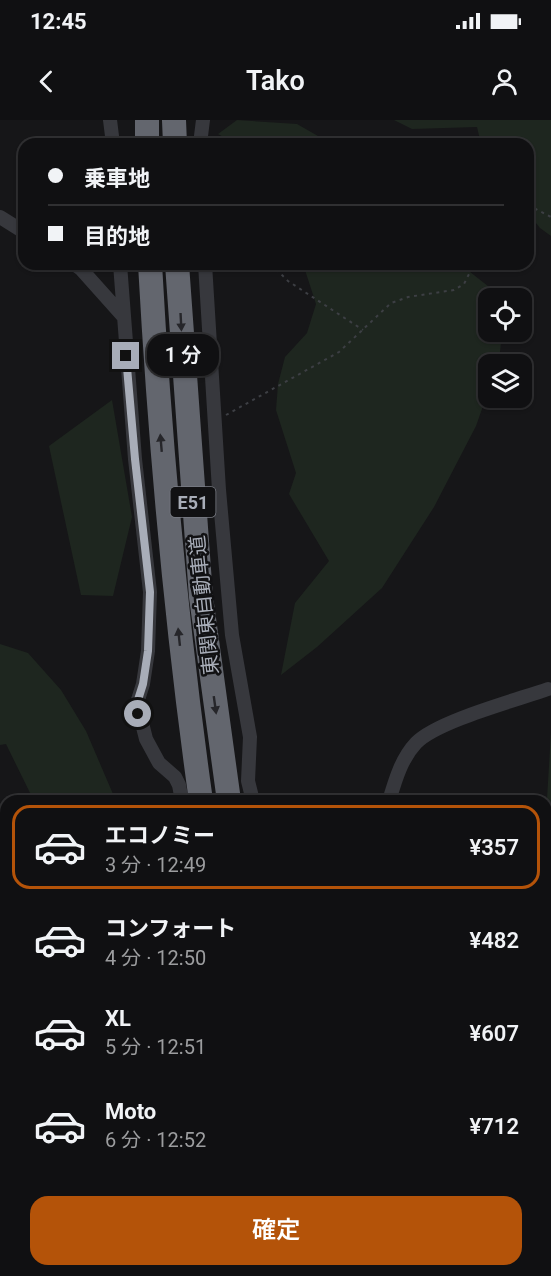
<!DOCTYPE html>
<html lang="ja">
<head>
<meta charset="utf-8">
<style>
	body { margin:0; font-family:Roboto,"Noto Sans JP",sans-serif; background:#19191b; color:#f1f3f6; height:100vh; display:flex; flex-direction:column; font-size:22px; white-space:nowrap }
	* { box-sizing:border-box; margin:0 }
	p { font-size:20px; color:#9c9d9f }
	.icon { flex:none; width:33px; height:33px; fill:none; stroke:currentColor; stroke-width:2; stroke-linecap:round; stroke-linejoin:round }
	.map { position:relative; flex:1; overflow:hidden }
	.side { position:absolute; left:0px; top:675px; width:552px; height:482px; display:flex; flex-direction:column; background:#101012; border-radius:18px 18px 0 0; box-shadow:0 2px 4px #0004,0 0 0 2px #303032 }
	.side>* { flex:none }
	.guide { position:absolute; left:18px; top:18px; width:516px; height:132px; border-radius:18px; box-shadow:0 2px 4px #0004,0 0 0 2px #303032; display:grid; align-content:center; height:132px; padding:0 30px; background:#101012 }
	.fabs { position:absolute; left:478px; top:168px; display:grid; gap:12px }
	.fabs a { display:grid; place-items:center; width:54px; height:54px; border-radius:12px; background:#101012; box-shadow:0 2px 4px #0004,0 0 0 2px #303032; font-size:30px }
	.end { position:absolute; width:27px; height:27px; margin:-14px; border:8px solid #a8adb8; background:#111; box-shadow:0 0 0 3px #111 }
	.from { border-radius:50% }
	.bubble { position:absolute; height:42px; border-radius:18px; background:#101012; box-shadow:0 2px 4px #0004,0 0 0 2px #303032; font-size:20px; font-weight:600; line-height:42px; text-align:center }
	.guide b { display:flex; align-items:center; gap:21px; height:57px; font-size:22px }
	.guide b+b { border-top:2px solid #303032 }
	.guide i { width:15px; height:15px; background:#f1f3f6 }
	ul { padding:10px 0 0; list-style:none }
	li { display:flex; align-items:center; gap:18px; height:84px; margin:0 12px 9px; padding:0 18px; border:3px solid transparent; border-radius:18px }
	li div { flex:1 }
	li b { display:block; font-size:22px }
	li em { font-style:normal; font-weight:600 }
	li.current { border-color:#b45309 }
	li>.icon { width:54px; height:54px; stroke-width:1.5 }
	.action { display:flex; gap:12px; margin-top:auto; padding:12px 30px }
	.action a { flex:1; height:69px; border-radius:18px; background:#b45309; color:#fff; font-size:24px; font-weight:600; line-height:69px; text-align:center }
	.status { display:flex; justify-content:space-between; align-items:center; height:42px; padding:0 30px; background:#101012; direction:ltr }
	.status svg { height:16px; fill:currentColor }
	header { display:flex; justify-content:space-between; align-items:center; height:78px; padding:0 30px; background:#101012; font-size:27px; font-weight:600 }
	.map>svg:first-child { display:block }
	.green { fill:#1e261f }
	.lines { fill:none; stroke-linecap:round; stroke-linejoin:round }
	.path { stroke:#3d3f44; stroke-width:2; stroke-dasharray:3 4.5; stroke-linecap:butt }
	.street { stroke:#37383d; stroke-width:14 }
	.highway { stroke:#63666e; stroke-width:24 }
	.oneway { fill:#26262a }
	.route { stroke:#a8adb8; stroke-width:8 }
	.labels { text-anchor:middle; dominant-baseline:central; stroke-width:5; stroke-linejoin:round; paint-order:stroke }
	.shield { fill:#111113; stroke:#7b7e86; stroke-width:1.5 }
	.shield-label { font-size:18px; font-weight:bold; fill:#a8adb8 }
	.street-label { font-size:20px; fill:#a8adb8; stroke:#111113 }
</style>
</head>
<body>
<div class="status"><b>12:45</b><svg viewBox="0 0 49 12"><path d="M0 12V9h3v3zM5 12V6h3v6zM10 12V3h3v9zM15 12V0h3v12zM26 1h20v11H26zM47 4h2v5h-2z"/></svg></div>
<header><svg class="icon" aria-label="back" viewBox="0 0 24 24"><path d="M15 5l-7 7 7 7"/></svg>Tako<svg class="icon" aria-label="person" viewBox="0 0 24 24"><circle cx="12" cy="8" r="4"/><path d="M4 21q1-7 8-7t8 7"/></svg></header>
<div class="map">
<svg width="551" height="1156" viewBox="0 0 551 1156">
	<rect width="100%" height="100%" fill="#161618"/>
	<path class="green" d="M237 0 297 4 332 24H236L218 14Z
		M394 0H551V116L540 108 528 93V24H481L477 7 412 9Z
		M295 144H460L503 178H489V212H502L499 242 497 244H489V269L476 306 434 387 382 468 317 527 281 555 295 483 329 441 289 374 296 353 276 290 278 264 285 237 307 213 316 184 305 150Z
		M112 280 132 397 113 476 81 475 49 326Z
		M0 524 28 533 61 570 86 611 116 681H34L6 624 0 625Z
		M551 612V758L546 759V696Z
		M551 1054V1131H546V1056Z"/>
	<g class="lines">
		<path class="path" d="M528 89 532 87 551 97
			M271 144 288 161 363 210
			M226 295 339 232 391 183 408 177 454 170 464 164 474 144"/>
		<path class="street" d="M110 0 113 24
			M200 24 203 0
			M0 97 24 112
			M74 144 81 149 123 196
			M120 144 135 339 150 472 148 531 143 564 137 583 146 619 159 643 175 657 179 665 182 681
			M205 144 219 370 232 515 250 617 248 661 253 681
			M389 681C395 661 401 639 416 623 437 601 517 580 548 569
			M0 792 6 800
			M546 996 551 1002
			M0 1132 6 1137
			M25 1150 33 1156
			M251 1150 252 1156
			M341 1150 342 1156"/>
		<path class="highway" d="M147 0V24
			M174 0 175 24
			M150 144C160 324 176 503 201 681
			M177 144 201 477 229 681
			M284 1150 286 1156
			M312 1150 313 1156"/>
	</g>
	<defs><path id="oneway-solid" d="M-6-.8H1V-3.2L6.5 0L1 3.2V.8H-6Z" transform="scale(1.5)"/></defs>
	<g class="oneway">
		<use href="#oneway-solid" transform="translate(181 202) rotate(87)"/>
		<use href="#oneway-solid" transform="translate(161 323) rotate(-95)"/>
		<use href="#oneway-solid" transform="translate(179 517) rotate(-96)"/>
		<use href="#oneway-solid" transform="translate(215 585) rotate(82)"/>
	</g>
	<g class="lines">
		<path class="route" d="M126 236 135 339 150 472 148 531 143 564 137 583 138 594"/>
	</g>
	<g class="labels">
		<rect class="shield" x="170.5" y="367" width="45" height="30" rx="4.5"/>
		<g class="shield-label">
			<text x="193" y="382">E51</text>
		</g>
		<g class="street-label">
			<text transform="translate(204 485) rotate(-96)">東関東自動車道</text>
		</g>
	</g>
</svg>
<div class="fabs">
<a><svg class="icon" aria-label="locate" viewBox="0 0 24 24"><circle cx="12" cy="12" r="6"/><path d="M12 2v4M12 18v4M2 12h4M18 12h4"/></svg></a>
<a><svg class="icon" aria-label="layers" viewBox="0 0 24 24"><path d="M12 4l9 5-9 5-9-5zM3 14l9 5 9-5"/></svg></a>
</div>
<i class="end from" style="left:138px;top:594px"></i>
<i class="end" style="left:126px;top:236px"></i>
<div class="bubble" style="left:147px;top:214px;width:72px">1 分</div>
<div class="guide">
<b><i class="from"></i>乗車地</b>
<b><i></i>目的地</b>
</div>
<section class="side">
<ul>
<li class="current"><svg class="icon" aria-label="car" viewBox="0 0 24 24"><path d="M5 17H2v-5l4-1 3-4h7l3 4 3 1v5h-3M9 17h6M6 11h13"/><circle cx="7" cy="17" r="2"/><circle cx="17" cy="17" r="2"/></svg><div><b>エコノミー</b><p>3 分 · 12:49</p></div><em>¥357</em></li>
<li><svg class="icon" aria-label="car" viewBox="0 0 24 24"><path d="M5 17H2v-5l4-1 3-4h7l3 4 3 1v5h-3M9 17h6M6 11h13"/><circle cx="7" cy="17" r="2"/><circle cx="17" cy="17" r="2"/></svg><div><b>コンフォート</b><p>4 分 · 12:50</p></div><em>¥482</em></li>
<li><svg class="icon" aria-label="car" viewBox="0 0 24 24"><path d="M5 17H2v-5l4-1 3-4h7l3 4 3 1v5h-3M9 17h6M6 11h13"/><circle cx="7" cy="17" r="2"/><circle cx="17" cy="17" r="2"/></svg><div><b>XL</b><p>5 分 · 12:51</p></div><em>¥607</em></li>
<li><svg class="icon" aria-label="car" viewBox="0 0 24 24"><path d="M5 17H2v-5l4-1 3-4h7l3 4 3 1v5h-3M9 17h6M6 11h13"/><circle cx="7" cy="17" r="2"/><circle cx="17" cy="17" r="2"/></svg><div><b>Moto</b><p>6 分 · 12:52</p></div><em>¥712</em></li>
</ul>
<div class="action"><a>確定</a></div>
</section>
</div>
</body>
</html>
